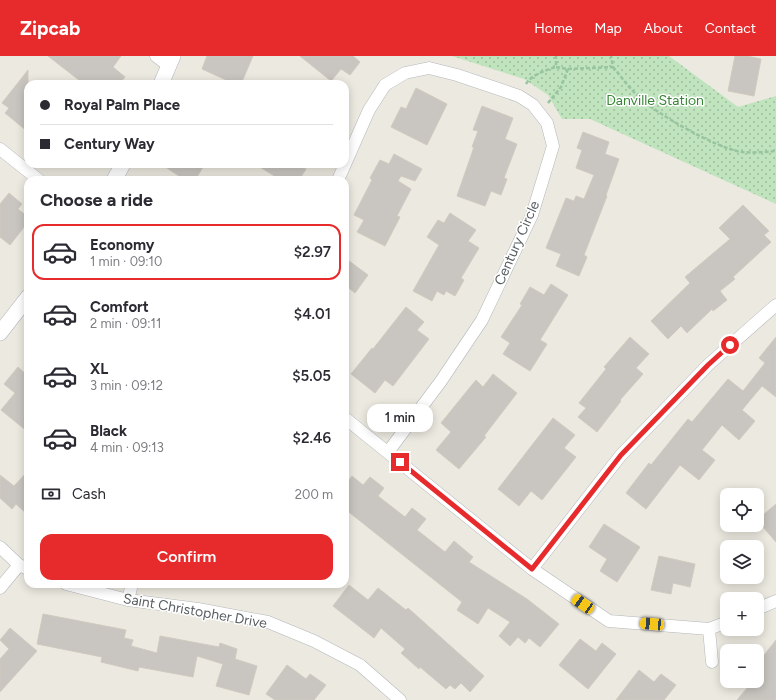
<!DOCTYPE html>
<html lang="en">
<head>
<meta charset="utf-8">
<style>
	body { margin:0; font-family:Figtree,sans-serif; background:#f7f7f7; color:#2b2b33; height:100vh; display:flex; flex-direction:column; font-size:15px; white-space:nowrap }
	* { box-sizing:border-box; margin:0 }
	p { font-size:13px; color:#7c7c81 }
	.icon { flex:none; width:22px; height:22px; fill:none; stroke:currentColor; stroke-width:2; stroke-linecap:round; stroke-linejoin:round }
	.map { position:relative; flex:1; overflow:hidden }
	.details { position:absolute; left:24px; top:120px; width:325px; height:412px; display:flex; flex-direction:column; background:#fff; border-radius:12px; box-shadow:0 2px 10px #0003 }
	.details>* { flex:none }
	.guide { position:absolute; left:24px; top:24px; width:325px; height:88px; border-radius:12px; box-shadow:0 2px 10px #0003; display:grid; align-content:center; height:88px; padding:0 16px; background:#fff }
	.controls { position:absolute; left:720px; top:432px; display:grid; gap:8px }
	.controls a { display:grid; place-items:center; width:44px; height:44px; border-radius:8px; background:#fff; box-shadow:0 2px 10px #0003; font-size:20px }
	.end { position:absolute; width:18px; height:18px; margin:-9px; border:5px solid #e72b2c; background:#fff; box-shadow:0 0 0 2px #fff }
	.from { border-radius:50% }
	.bubble { position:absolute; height:28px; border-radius:12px; background:#fff; box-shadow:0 2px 10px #0003; font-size:13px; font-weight:600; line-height:28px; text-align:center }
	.car { position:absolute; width:12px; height:24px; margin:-12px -6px; border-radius:5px; box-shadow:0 0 3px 1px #0007; background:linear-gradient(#f5c518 24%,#345 0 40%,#f5c518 0 76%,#345 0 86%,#f5c518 0) }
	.guide b { display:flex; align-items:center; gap:14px; height:38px; font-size:15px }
	.guide b+b { border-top:1px solid #e1e1e2 }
	.guide i { width:10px; height:10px; background:#2b2b33 }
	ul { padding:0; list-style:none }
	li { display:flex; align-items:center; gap:12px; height:56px; margin:0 8px 6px; padding:0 8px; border:2px solid transparent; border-radius:12px }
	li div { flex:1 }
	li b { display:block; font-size:15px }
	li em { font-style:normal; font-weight:600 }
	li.selected { border-color:#e72b2c }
	li>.icon { width:36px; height:36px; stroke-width:1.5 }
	h2 { padding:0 16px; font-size:18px; line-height:48px }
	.pay { display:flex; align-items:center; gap:10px; height:44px; padding:0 16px; font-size:15px }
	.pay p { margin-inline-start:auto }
	.action { display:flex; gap:8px; margin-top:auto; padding:8px 16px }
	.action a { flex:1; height:46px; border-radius:12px; background:#e72b2c; color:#fff; font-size:16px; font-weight:600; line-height:46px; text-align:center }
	header { display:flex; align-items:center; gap:24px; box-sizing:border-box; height:56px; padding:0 20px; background:#e72b2c; color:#fff }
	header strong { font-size:19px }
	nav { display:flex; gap:22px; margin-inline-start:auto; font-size:14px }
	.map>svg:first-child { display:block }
	.green { fill:url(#green-dots) }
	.building { fill:#c9c5c0; stroke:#d1cabf }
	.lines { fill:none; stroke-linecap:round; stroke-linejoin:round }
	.minor-casing { stroke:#b3b7bb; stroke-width:13 }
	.tertiary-casing { stroke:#b3b7bb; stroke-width:16 }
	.path { stroke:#96c5a0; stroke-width:2.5; stroke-dasharray:4 2; stroke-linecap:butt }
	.minor { stroke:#fff; stroke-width:12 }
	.tertiary { stroke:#fff; stroke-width:15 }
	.route { stroke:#e72b2c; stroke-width:5 }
	.labels { text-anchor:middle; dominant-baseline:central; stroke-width:3; stroke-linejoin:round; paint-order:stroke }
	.park-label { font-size:14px; fill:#388535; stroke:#fff }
	.street-label { font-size:14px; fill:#595e62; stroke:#fff }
</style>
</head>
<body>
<header>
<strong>Zipcab</strong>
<nav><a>Home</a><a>Map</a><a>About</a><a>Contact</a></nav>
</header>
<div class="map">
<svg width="776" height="644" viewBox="0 0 776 644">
	<defs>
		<pattern id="green-dots" width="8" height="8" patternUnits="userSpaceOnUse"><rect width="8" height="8" fill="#c0e4bd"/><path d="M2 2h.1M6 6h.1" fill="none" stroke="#9fbc9d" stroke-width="1.8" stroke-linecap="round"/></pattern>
	</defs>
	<rect width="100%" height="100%" fill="#ece9e0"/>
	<path class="green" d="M452 0H669L738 51 776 40V148L590 63H562L548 39 524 23Z"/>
	<path class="building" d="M48 0H121L113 11 125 21 119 28H84Z
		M207 0H253L241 28H235L202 13Z
		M300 0H353L360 6 350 19 341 13 331 25Z
		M735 0H747L761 3 754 40 728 35Z
		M28 14V76L5 57 9 52 2 47Z
		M416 32 447 48 427 89 391 71 401 51 406 53Z
		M482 50 513 62 505 83 517 88 504 122 507 123 501 139 491 135 485 150 457 140 474 91H472L478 75 473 74Z
		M583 76 609 86 605 98 619 103 606 139 607 140 584 199 587 201 579 220 556 210 561 198 546 192 566 142 574 145 576 140 584 143 594 119 576 112 582 94 577 92Z
		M394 98 422 113 415 125 401 120 398 125 411 133 397 160 400 161 385 190 357 176 364 164 354 159 372 124 370 122 380 104 389 108Z
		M161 108H205L195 124H185Z
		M255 108H297L306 113 299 124H281Z
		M9 137 22 148 18 153 28 161V166L10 189 0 181V148Z
		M743 149 769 175 764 179 771 186 733 221 735 223 720 235 727 244 713 255 712 253 687 277 681 270 668 283 651 265 690 227 685 221 730 183 719 172Z
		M450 157 476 174 468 185 479 192 461 222 464 224 455 240 446 235 444 239 437 235 432 245 413 235 439 189 427 181 438 164 444 167Z
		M345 202 368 219 355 237 345 229Z
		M551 228 568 239 540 284 547 288 530 315 503 298 510 287 501 281 522 249 520 248 530 231 544 239Z
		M406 251 424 266 417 274 429 283 393 330 385 324 375 337 351 318 372 292 373 293Z
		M630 281 649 298 636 312 643 318 620 344 621 345 597 376 578 361 586 352 579 347 606 313 604 311Z
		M776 281V341L762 330 742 354 755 365 739 384 722 369 702 394 715 404 699 424 680 409 646 453 626 437 649 407 651 409 688 363 692 366 728 323 743 335 765 307 759 302Z
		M18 311 28 320V376L1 354 15 337 4 328Z
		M493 318 517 337 484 380 486 381 459 413 436 394 451 376 441 367 476 324 483 331Z
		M553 362 575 379 564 392 576 401 542 444 531 435 519 450 498 433Z
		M28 415V459L16 448 12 453 0 442V419L14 430Z
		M352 420 363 429 370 421 384 432 378 440 405 461 412 452 426 463 417 474 445 496 454 485 473 501 469 506 527 543 559 568 540 591 529 582 525 587 518 581 510 590 499 580 510 566 488 552 478 568 457 554 462 546 345 453V429Z
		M776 448V486L757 464Z
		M604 468 640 491 617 526 600 515 607 503 589 491Z
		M659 500 695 508 690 531 673 527 671 538 651 534Z
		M349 529 368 544 378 532 406 554 408 552 484 620 470 636 461 627 455 633 450 629 446 633 420 611 419 613 401 597 405 593 381 572 374 582 333 550Z
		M43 558 126 574 124 582 133 584 131 590 157 597 160 580 219 591 220 587 237 593 235 603 257 610 249 639 216 630 223 608 197 600 193 621 139 611 138 615 101 606 102 601 37 588Z
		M10 572 37 595 0 636V603L9 593 0 584Z
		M580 583 596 595 602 587 616 598 588 633 559 609Z
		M776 584V644H737L753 625H757V608Z
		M287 609 306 623 310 618 326 629 314 644H275L266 638Z
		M639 614 654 626 661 618 676 629 664 644H616Z"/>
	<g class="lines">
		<defs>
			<path id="minor" d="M156 0 169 10
				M0 93 39 124
				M338 124 369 54 385 29 405 17 429 12 457 19 519 40 533 49 547 67 553 90 532 159 482 264 441 325 388 396
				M345 362 532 513 609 565 709 573 727 566
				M0 491 19 509 28 513
				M532 513 621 399 708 309 776 249
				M66 528 128 544 198 553 268 566 314 585 360 609 400 644
				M0 532 19 509
				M128 544 132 528
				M757 553 776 545
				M709 573 712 606"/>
			<path id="tertiary" d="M161 28 173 0
				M114 124 123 108
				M0 277 28 241"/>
		</defs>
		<use href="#minor" class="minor-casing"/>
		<use href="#tertiary" class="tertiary-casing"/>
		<path class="path" d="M613 11C621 20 628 31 637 39 654 57 718 93 742 96 753 97 765 96 776 95
			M568 13 613 11 611 0
			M526 28C531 19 546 14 556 11
			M548 47 561 31 568 13 556 11V0"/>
		<use href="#minor" class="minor"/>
		<use href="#tertiary" class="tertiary"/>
	</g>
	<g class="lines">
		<path class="route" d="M400 406 532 513 621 399 708 309 730 289"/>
	</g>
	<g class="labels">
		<g class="park-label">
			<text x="655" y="44">Danville Station</text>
		</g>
		<g class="street-label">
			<text transform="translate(517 187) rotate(-66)">Century Circle</text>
			<text transform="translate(195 555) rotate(10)">Saint Christopher Drive</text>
		</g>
	</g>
</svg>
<div class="controls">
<a><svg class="icon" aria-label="locate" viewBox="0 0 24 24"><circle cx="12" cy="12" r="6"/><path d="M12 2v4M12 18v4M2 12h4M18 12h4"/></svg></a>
<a><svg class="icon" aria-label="layers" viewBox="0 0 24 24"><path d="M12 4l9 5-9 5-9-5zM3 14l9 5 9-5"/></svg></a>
<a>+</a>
<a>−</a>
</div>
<i class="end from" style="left:730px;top:289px"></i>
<i class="end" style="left:400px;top:406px"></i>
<div class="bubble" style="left:367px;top:348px;width:66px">1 min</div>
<i class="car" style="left:583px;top:548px;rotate:304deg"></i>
<i class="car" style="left:652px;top:568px;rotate:275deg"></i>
<div class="guide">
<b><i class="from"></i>Royal Palm Place</b>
<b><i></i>Century Way</b>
</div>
<section class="details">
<h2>Choose a ride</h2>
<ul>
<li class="selected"><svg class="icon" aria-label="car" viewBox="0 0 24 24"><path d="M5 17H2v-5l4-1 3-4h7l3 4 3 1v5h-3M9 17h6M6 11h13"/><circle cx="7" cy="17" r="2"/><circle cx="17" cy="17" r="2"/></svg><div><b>Economy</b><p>1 min · 09:10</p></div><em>$2.97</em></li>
<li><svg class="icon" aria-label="car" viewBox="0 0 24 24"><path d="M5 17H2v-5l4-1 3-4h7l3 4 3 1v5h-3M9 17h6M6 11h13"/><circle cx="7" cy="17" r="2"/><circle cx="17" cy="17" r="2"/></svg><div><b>Comfort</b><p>2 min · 09:11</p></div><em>$4.01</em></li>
<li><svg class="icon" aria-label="car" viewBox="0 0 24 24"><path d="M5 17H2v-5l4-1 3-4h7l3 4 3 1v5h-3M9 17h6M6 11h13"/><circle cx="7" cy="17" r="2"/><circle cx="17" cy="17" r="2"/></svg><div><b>XL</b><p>3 min · 09:12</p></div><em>$5.05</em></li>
<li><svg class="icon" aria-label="car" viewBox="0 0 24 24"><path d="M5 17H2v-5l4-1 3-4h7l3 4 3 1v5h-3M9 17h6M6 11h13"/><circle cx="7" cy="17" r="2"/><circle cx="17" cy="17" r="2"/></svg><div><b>Black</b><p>4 min · 09:13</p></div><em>$2.46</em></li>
</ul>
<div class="pay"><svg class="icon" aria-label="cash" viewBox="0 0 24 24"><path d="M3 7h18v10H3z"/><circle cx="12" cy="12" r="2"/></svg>Cash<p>200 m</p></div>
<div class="action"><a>Confirm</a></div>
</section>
</div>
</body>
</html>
